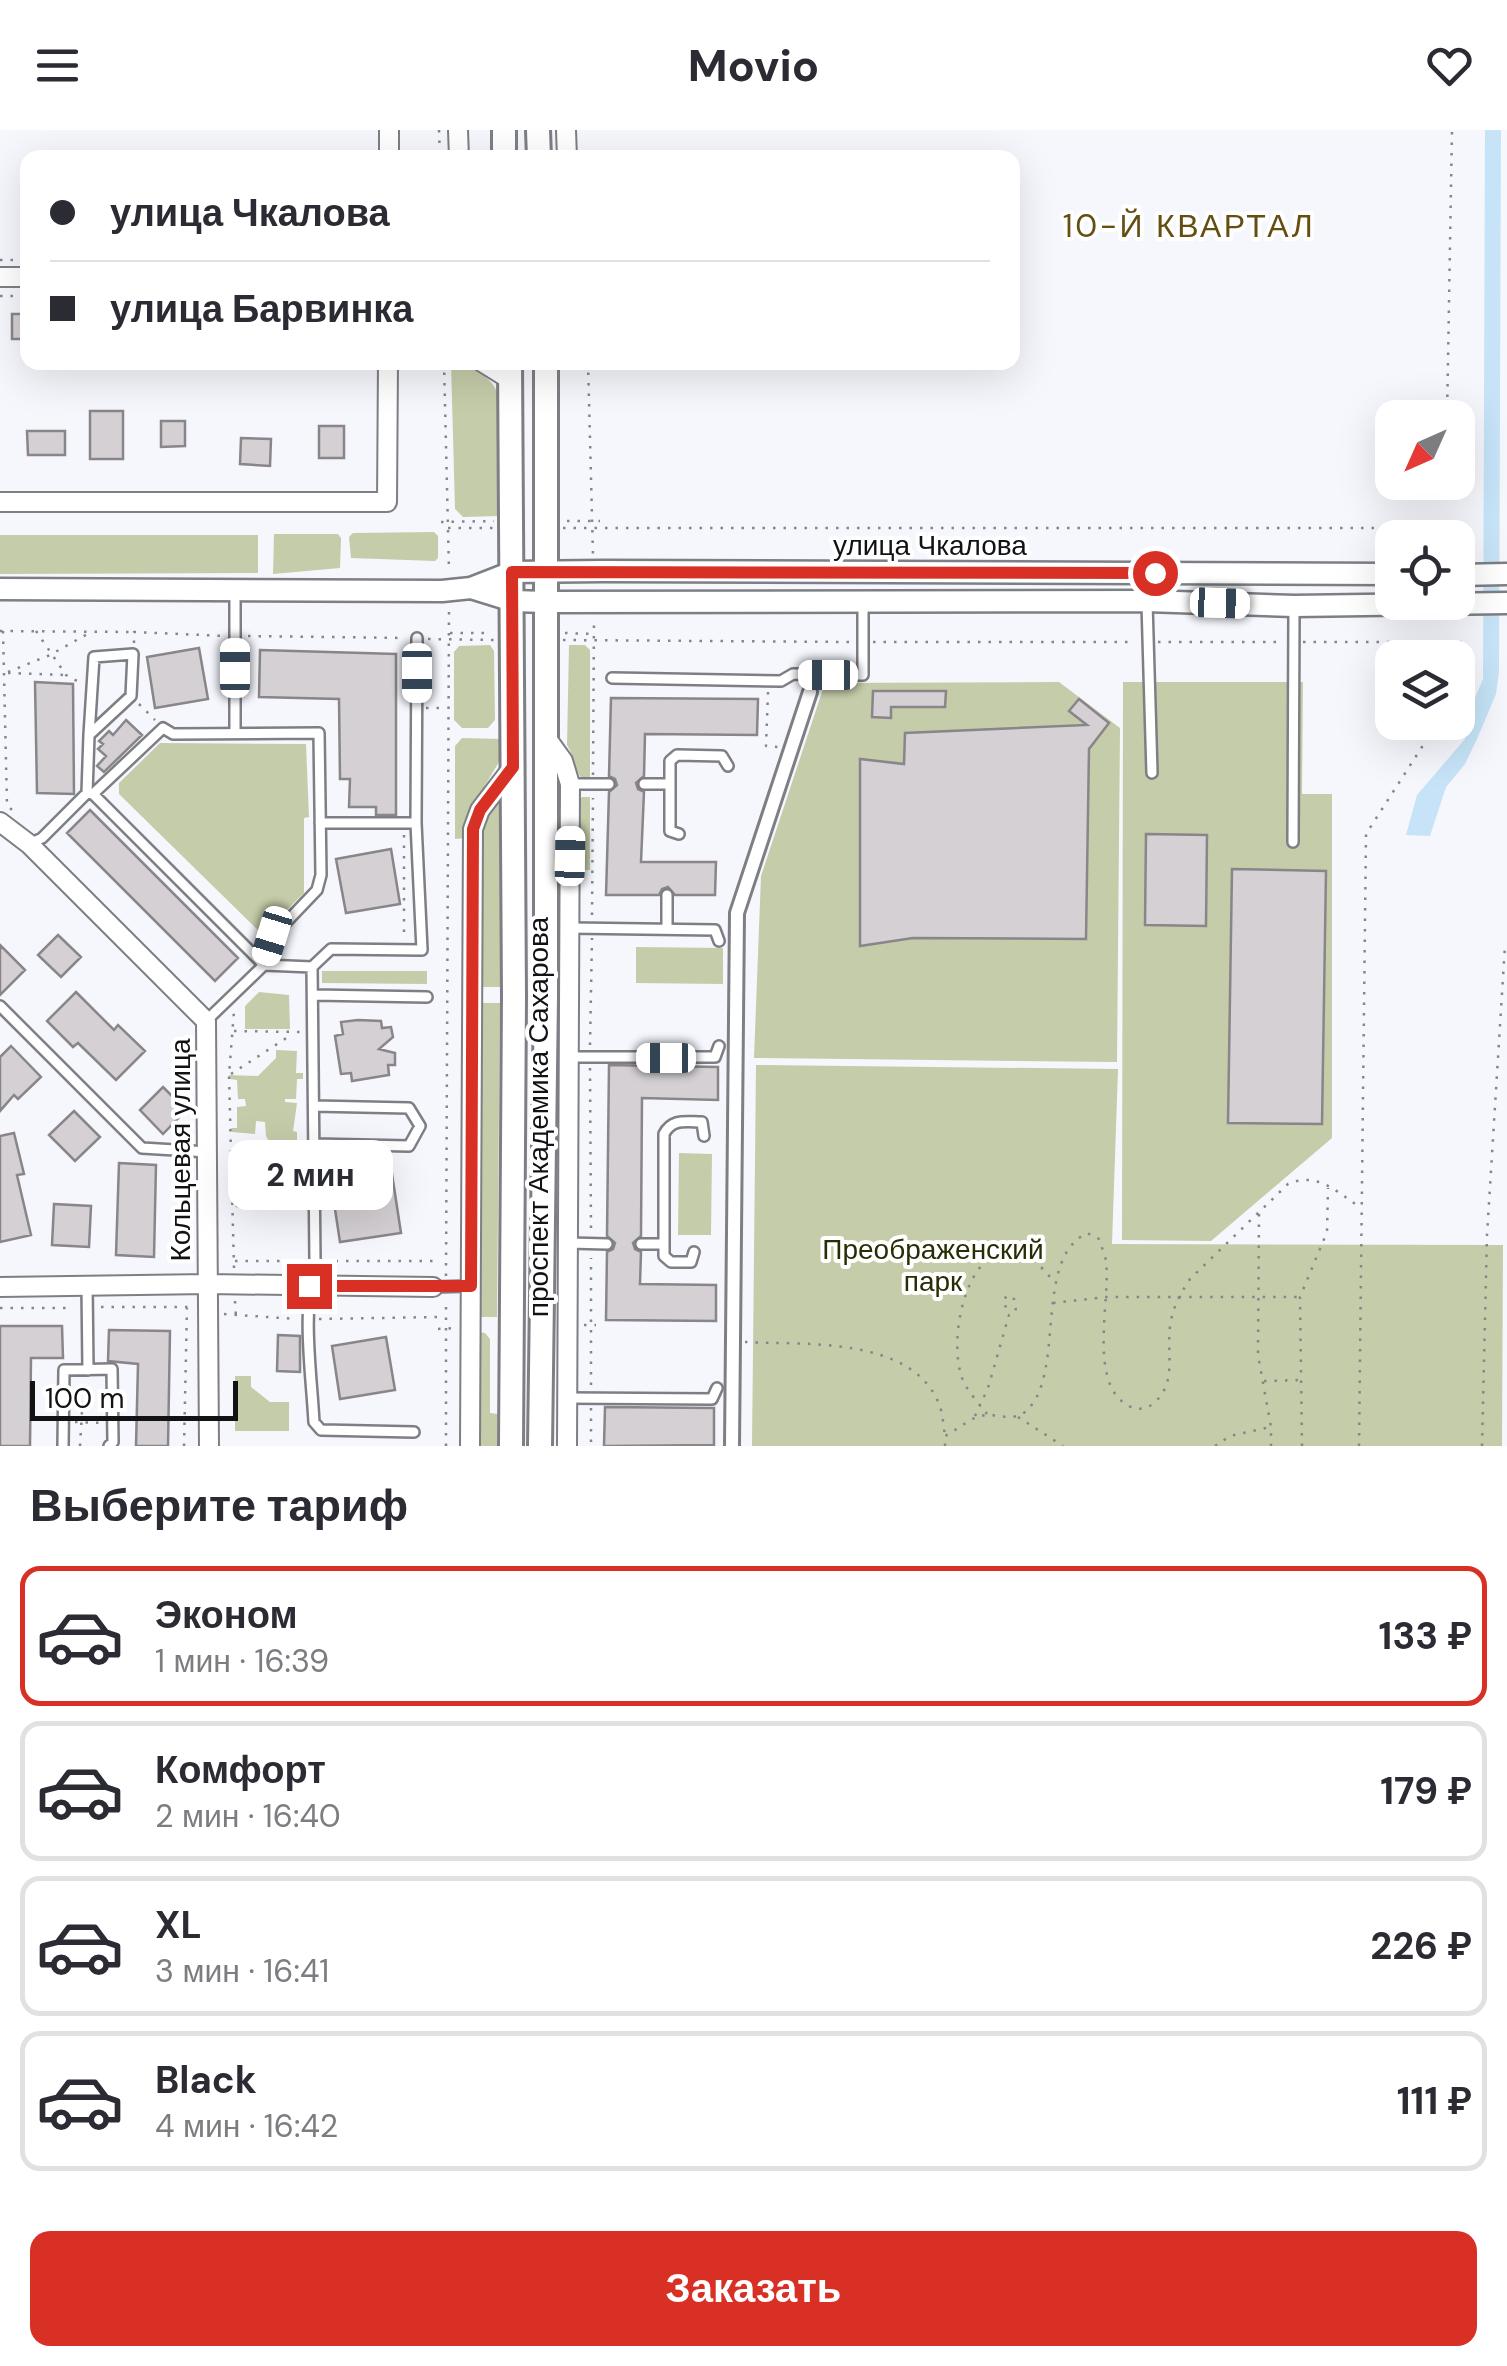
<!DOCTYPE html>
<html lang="ru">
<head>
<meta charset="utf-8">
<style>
	body { margin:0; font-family:"DM Sans",sans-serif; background:#f7f7f7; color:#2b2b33; height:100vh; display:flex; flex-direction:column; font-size:38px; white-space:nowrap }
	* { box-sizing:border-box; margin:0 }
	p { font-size:32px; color:#7c7c81 }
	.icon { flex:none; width:55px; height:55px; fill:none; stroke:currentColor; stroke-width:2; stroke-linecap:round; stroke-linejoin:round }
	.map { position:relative; height:1316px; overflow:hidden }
	.details { display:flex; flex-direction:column; background:#fff; flex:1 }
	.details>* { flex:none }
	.top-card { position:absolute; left:20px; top:20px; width:1000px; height:220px; border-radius:20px; box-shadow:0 10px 40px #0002; display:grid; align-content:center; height:220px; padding:0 30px; background:#fff }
	.needle { width:65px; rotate:225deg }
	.buttons { position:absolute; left:1375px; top:270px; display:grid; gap:20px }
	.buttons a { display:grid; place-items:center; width:100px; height:100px; border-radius:20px; background:#fff; box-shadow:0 10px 40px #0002; font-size:50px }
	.scale { position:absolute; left:30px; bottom:25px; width:208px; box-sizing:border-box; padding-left:10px; border:5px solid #111214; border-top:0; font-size:28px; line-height:35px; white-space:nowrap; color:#111214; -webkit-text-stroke:8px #fff; paint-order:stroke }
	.end { position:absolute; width:45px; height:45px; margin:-22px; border:12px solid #d93025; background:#fff; box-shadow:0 0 0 5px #fff }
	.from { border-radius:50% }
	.bubble { position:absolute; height:70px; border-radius:20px; background:#fff; box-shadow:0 10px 40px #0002; font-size:32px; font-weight:700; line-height:70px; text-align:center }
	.car { position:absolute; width:30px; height:60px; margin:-30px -15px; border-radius:12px; box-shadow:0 0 8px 2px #0007; background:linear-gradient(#fff 24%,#345 0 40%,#fff 0 76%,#345 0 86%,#fff 0) }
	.top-card b { display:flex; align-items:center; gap:35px; height:95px; font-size:38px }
	.top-card b+b { border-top:2px solid #e1e1e2 }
	.top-card i { width:25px; height:25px; background:#2b2b33 }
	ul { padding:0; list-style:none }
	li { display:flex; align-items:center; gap:30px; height:140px; margin:0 20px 15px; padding:0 10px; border:5px solid #e1e1e2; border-radius:20px }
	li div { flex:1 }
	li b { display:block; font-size:38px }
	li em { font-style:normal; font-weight:700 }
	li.active { border-color:#d93025 }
	li>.icon { width:90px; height:90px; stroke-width:1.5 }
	h2 { padding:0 30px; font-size:45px; line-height:120px }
	.action { display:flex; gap:20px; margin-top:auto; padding:20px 30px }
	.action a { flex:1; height:115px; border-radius:20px; background:#d93025; color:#fff; font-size:40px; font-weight:700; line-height:115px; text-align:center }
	header { display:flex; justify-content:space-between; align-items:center; height:130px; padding:0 30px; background:#fff; font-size:45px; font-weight:700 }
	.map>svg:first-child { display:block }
	.green { fill:#c5cca9 }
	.water { fill:#c6e3f7 }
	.building { fill:#d4d0d4; stroke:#898589; stroke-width:2.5 }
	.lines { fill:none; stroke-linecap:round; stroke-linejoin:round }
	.service-casing { stroke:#7d7f84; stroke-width:14 }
	.pedestrian-casing { stroke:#7d7f84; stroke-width:18 }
	.minor-casing { stroke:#7d7f84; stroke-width:22 }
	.tertiary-casing { stroke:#7d7f84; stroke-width:25 }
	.secondary-casing { stroke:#7d7f84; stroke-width:28 }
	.path { stroke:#85868a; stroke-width:2.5; stroke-dasharray:2.5 8; stroke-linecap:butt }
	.service { stroke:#fff; stroke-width:9 }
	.pedestrian { stroke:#fff; stroke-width:12 }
	.minor { stroke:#fff; stroke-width:18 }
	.tertiary { stroke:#fff; stroke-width:20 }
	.secondary { stroke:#fff; stroke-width:22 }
	.route { stroke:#d93025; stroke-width:12 }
	.labels { text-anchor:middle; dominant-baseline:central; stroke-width:8; stroke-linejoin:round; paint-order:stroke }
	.street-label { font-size:28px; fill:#111214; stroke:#fff }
	.park-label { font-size:28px; fill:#282d05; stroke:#fff }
	.quarter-label { font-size:32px; letter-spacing:2.5px; fill:#644e12; stroke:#fff }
</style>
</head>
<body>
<header><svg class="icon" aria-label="menu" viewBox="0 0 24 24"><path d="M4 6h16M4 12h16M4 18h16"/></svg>Movio<svg class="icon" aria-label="heart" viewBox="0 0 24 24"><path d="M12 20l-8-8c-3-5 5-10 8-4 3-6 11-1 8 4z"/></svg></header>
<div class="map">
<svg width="1507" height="1316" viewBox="0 0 1507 1316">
	<rect width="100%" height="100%" fill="#f5f7fd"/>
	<path class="green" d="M451 233C464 232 491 246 496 260 503 280 498 359 499 386L463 387 455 379Z
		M434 402 438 406V428L435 431 351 428 349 407 353 403Z
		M274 404H338L341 408 340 438 273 444Z
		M0 405H258V443L0 444Z
		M490 515 494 521 495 590 488 598H462L454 590V522L459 516Z
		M569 515H585L590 520V650H583C574 640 575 627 567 615Z
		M1059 552 1120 598 1117 932 754 928 761 746 825 553Z
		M1123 552H1303L1302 664H1332V1008L1211 1111 1122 1110Z
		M462 608 502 609V627L468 684 466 708 455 709V616Z
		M160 613 306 614 309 687 304 688V763L262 804 119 664V653Z
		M499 665 502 666 500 857H482L481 699Z
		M582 667H590V740H575L577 673Z
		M636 817 723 818V854L636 853Z
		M322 841H427V854L322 853Z
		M259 862 289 865 290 899H245V876Z
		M480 873H500L497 1187H478Z
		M276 920 297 921 296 943H303V949H297L296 969H285V972L297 973 293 1001 297 1002V1023L304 1024V1030L279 1028 266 1006 265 992 256 991 255 1004 232 1002 231 998H237V977L246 976 245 969H238L237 950 230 949 229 945 258 946 276 928Z
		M756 935 1118 939 1112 1114 1503 1115 1502 1316H752Z
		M679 1023 712 1024 711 1105H678Z
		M477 1202 485 1203 490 1209V1283L498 1284 497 1316H477Z
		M235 1246H251V1257L270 1272H289V1301H235Z"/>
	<path class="water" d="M1485 0H1501L1499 542 1496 564 1477 609 1465 634 1446 657 1430 706 1406 705 1417 665 1465 609 1466 589 1483 549Z"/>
	<path class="building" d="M12 184H28V209H12Z
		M90 281H123V329H90Z
		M161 291H185V316L161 317Z
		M319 296H344V328H319Z
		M27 301H65V325H28Z
		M241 308 271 309 270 336 240 334Z
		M199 518 208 569 155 578 147 527Z
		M260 520 396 524V685H376V677H349L350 649H340L339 569 259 567Z
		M35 552 73 554 74 664 37 663Z
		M873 561H946L945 577H891V588L872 587Z
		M611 568 758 569 757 605 645 604 644 646 636 653 638 659 644 662 641 732H716L715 765H675L668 757 662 759 659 765H606L609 662 617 655 615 649 609 646Z
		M1079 569 1109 593 1089 619 1086 809 913 808 860 816V629L904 634 905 603 1087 595 1069 581Z
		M126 590 142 605 104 642 97 636 106 626 98 619 103 614 99 611 109 601 113 605Z
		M90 680 238 828 215 851 67 703Z
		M1146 704 1207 705 1206 796 1145 795Z
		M391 719 400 774 346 783 336 729Z
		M1232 739 1326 741 1322 994 1228 993Z
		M58 805 81 827 61 847 38 825Z
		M0 815 25 840 0 865Z
		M76 862 114 900 118 895 145 921 116 950 78 913 73 917 47 891Z
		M358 890 381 891 382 898 391 897 393 907 379 919 395 923V935H388L389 945 352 951 351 943 341 944 335 906 343 904 341 892Z
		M11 916 41 947 18 969 14 965 0 981V927Z
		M609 935 718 937V970L642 968 641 1106 633 1113 635 1119 641 1122 640 1154 716 1155V1191L606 1190 607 1122 613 1119 615 1113 607 1106Z
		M163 957 186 980 163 1004 140 980Z
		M74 981 100 1007 75 1031 49 1005Z
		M14 1003 24 1044 17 1045 31 1105 0 1112V1006Z
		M119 1033 156 1035 154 1127 116 1125Z
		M236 1036H256L257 1057 269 1058V1076H237Z
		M392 1044 401 1103 340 1112 331 1053Z
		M54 1074 91 1076 89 1117 52 1115Z
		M0 1196H62L63 1228H31L30 1316H0Z
		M109 1200 170 1201 168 1316H136L138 1234 108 1231Z
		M278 1205 300 1206V1242L277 1241Z
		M386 1207 395 1260 340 1269 332 1216Z
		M605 1277 714 1278V1315L604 1316Z"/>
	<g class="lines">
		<defs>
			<path id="service" d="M235 460V602
				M1147 473 1152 643
				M612 548 781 551 793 544 863 545V471
				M570 654H609
				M644 654H670
				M87 663 89 605 131 566 133 524 94 527 89 605
				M93 664 163 598 173 604 319 603 321 745 317 760 273 806 264 835 312 837 315 1131C302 1184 311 1239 314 1292L321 1300 414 1302
				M320 693H416
				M679 704 670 701V631L677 625 722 626 728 636
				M1293 712 1294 479
				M29 714 42 708 87 663 93 664 264 835 206 891
				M667 765V799
				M570 798 715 800 719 811
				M312 837 331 819 422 820 416 693 417 508
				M314 865 427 867
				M0 876 142 1018 208 1022
				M569 927H715L719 916
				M314 1014 409 1016 420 996 409 978 314 976
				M569 1113 607 1114
				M641 1114H664
				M694 1122 691 1132H671L664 1126V1004C672 988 686 992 702 992L704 1006
				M87 1155 88 1240
				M433 1157 471 1156
				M567 1268 712 1269 717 1258
				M63 1316 64 1240 112 1239 113 1312 109 1316"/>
			<path id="pedestrian" d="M732 1316 737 783 810 562"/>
			<path id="minor" d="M458 0 459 28
				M566 0 567 28
				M389 28V0
				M0 147H28
				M482 232 511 250
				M0 372H387L388 232
				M545 606 563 631 570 654 567 1316
				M0 692 29 714 206 891 209 1316
				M0 1157 208 1154 433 1157
				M470 1316 473 699 480 680 513 637"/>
			<path id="tertiary" d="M1458 445 1507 444
				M471 458 513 471 546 472 1146 471 1294 476 1507 473
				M0 459 442 461 471 458 512 442 602 441 1392 444"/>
			<path id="secondary" d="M504 0V28
				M538 0 539 28
				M510 232 514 867 511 1316
				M540 1316 546 866V232"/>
		</defs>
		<use href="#service" class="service-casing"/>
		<use href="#pedestrian" class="pedestrian-casing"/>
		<use href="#minor" class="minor-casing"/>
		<use href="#tertiary" class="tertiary-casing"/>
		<use href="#secondary" class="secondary-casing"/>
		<path class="path" d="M439 0 440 28
			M0 130H28
			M0 166H28
			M444 232 449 441
			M588 232 593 425
			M1447 288 1452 0
			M567 391H600
			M441 392 494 391
			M448 398H495
			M563 398H1399L1419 408
			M1458 418 1472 415
			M0 501 133 502
			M3 501 7 675 13 681
			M36 501 66 545 79 552
			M450 503H492
			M565 503 592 504
			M248 506 405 508
			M428 509 495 510
			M563 510 850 512
			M873 512H1135
			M1158 512H1280
			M1303 512H1461L1458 561
			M134 513V502L225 506
			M8 542 50 525 91 502
			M8 543 65 545
			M768 562 766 616 779 617
			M139 574 155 590
			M426 578H442
			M593 645 594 488
			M404 705V803
			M592 785 593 668
			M234 901 301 902
			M590 915 592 808
			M590 938 591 1100
			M231 944 291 905
			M1259 1084 1258 1225 1271 1297V1316
			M235 1131H302
			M325 1131H440
			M234 1138 229 945 234 881
			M446 1146 449 479
			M235 1171 236 1187
			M1053 1173 1106 1167H1299
			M101 1177H193
			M0 1178H73
			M224 1184 296 1189
			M319 1189 438 1187
			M584 1195H596
			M438 1199 456 1198
			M745 1212C804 1215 912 1206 939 1274 943 1283 943 1295 945 1305
			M1264 1251 1301 1250
			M591 1255V1128
			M591 1278V1316
			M987 1284C978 1272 965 1259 961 1245 944 1185 987 1064 1054 1152
			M975 1286 988 1258 1009 1185 1016 1181 1014 1169 1008 1165 1003 1170 1009 1185
			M1018 1287 1063 1316
			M75 1292 102 1293
			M80 1316 83 1264
			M184 1316 187 1178
			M446 1316V1169
			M945 1316V1306C959 1299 971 1286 987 1285 1000 1285 1014 1291 1025 1282 1067 1247 1032 1129 1087 1103L1099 1109C1101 1116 1105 1124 1106 1131 1111 1169 1087 1255 1129 1276 1139 1281 1148 1279 1156 1271 1178 1250 1165 1218 1171 1191 1174 1174 1181 1163 1190 1149L1288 1054C1317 1041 1337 1062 1361 1078
			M1215 1316 1230 1306 1270 1297
			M1302 1316 1300 1167 1327 1102 1328 1058
			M1359 1316 1366 704 1438 592
			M1482 1316 1487 1105 1505 815"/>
		<use href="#service" class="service"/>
		<use href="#pedestrian" class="pedestrian"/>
		<use href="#minor" class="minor"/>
		<use href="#tertiary" class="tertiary"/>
		<use href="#secondary" class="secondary"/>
	</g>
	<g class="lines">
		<path class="route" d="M309 1156H471L473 699 480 680 513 637 512 442 1155 443"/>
	</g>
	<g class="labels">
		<g class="street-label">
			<text x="930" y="415">улица Чкалова</text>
			<text transform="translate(538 987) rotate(-90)">проспект Академика Сахарова</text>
			<text transform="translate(180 1020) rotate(-90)">Кольцевая улица</text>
		</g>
		<g class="park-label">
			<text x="933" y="1119">Преображенский<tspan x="933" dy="32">парк</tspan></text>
		</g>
		<g class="quarter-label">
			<text x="1189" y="96">10-Й КВАРТАЛ</text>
		</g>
	</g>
</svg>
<div class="buttons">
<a><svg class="needle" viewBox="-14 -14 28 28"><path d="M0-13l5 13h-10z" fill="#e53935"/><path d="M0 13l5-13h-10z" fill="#7c7c81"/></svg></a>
<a><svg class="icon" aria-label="locate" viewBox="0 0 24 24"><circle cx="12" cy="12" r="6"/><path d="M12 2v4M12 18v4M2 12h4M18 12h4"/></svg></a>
<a><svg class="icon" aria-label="layers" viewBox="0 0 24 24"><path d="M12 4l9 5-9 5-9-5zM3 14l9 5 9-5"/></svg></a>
</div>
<div class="scale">100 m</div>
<i class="end from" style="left:1155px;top:443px"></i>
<i class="end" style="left:309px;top:1156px"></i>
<div class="bubble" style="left:228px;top:1010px;width:165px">2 мин</div>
<i class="car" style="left:1220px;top:473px;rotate:92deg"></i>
<i class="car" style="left:235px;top:538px;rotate:0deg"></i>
<i class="car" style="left:417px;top:543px;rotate:180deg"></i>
<i class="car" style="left:828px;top:545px;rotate:270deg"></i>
<i class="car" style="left:570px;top:726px;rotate:1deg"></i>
<i class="car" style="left:272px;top:806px;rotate:197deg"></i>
<i class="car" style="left:666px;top:928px;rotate:270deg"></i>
<div class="top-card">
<b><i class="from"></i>улица Чкалова</b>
<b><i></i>улица Барвинка</b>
</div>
</div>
<section class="details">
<h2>Выберите тариф</h2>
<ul>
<li class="active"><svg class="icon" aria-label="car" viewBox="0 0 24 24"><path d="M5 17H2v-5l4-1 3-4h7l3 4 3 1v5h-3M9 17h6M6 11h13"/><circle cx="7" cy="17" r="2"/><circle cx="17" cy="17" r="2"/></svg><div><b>Эконом</b><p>1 мин · 16:39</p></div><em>133 ₽</em></li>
<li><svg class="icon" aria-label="car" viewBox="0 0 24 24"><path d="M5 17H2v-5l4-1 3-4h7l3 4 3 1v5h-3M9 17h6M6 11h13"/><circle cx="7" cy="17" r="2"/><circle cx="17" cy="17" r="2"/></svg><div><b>Комфорт</b><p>2 мин · 16:40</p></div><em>179 ₽</em></li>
<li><svg class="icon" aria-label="car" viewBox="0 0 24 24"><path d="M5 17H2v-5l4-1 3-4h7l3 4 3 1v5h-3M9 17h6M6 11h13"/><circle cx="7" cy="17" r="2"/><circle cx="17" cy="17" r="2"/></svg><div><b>XL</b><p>3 мин · 16:41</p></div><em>226 ₽</em></li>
<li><svg class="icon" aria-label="car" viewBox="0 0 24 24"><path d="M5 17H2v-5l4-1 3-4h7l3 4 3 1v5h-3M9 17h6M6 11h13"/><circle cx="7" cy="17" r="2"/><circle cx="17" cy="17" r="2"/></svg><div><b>Black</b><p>4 мин · 16:42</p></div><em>111 ₽</em></li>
</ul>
<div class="action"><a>Заказать</a></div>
</section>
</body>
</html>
